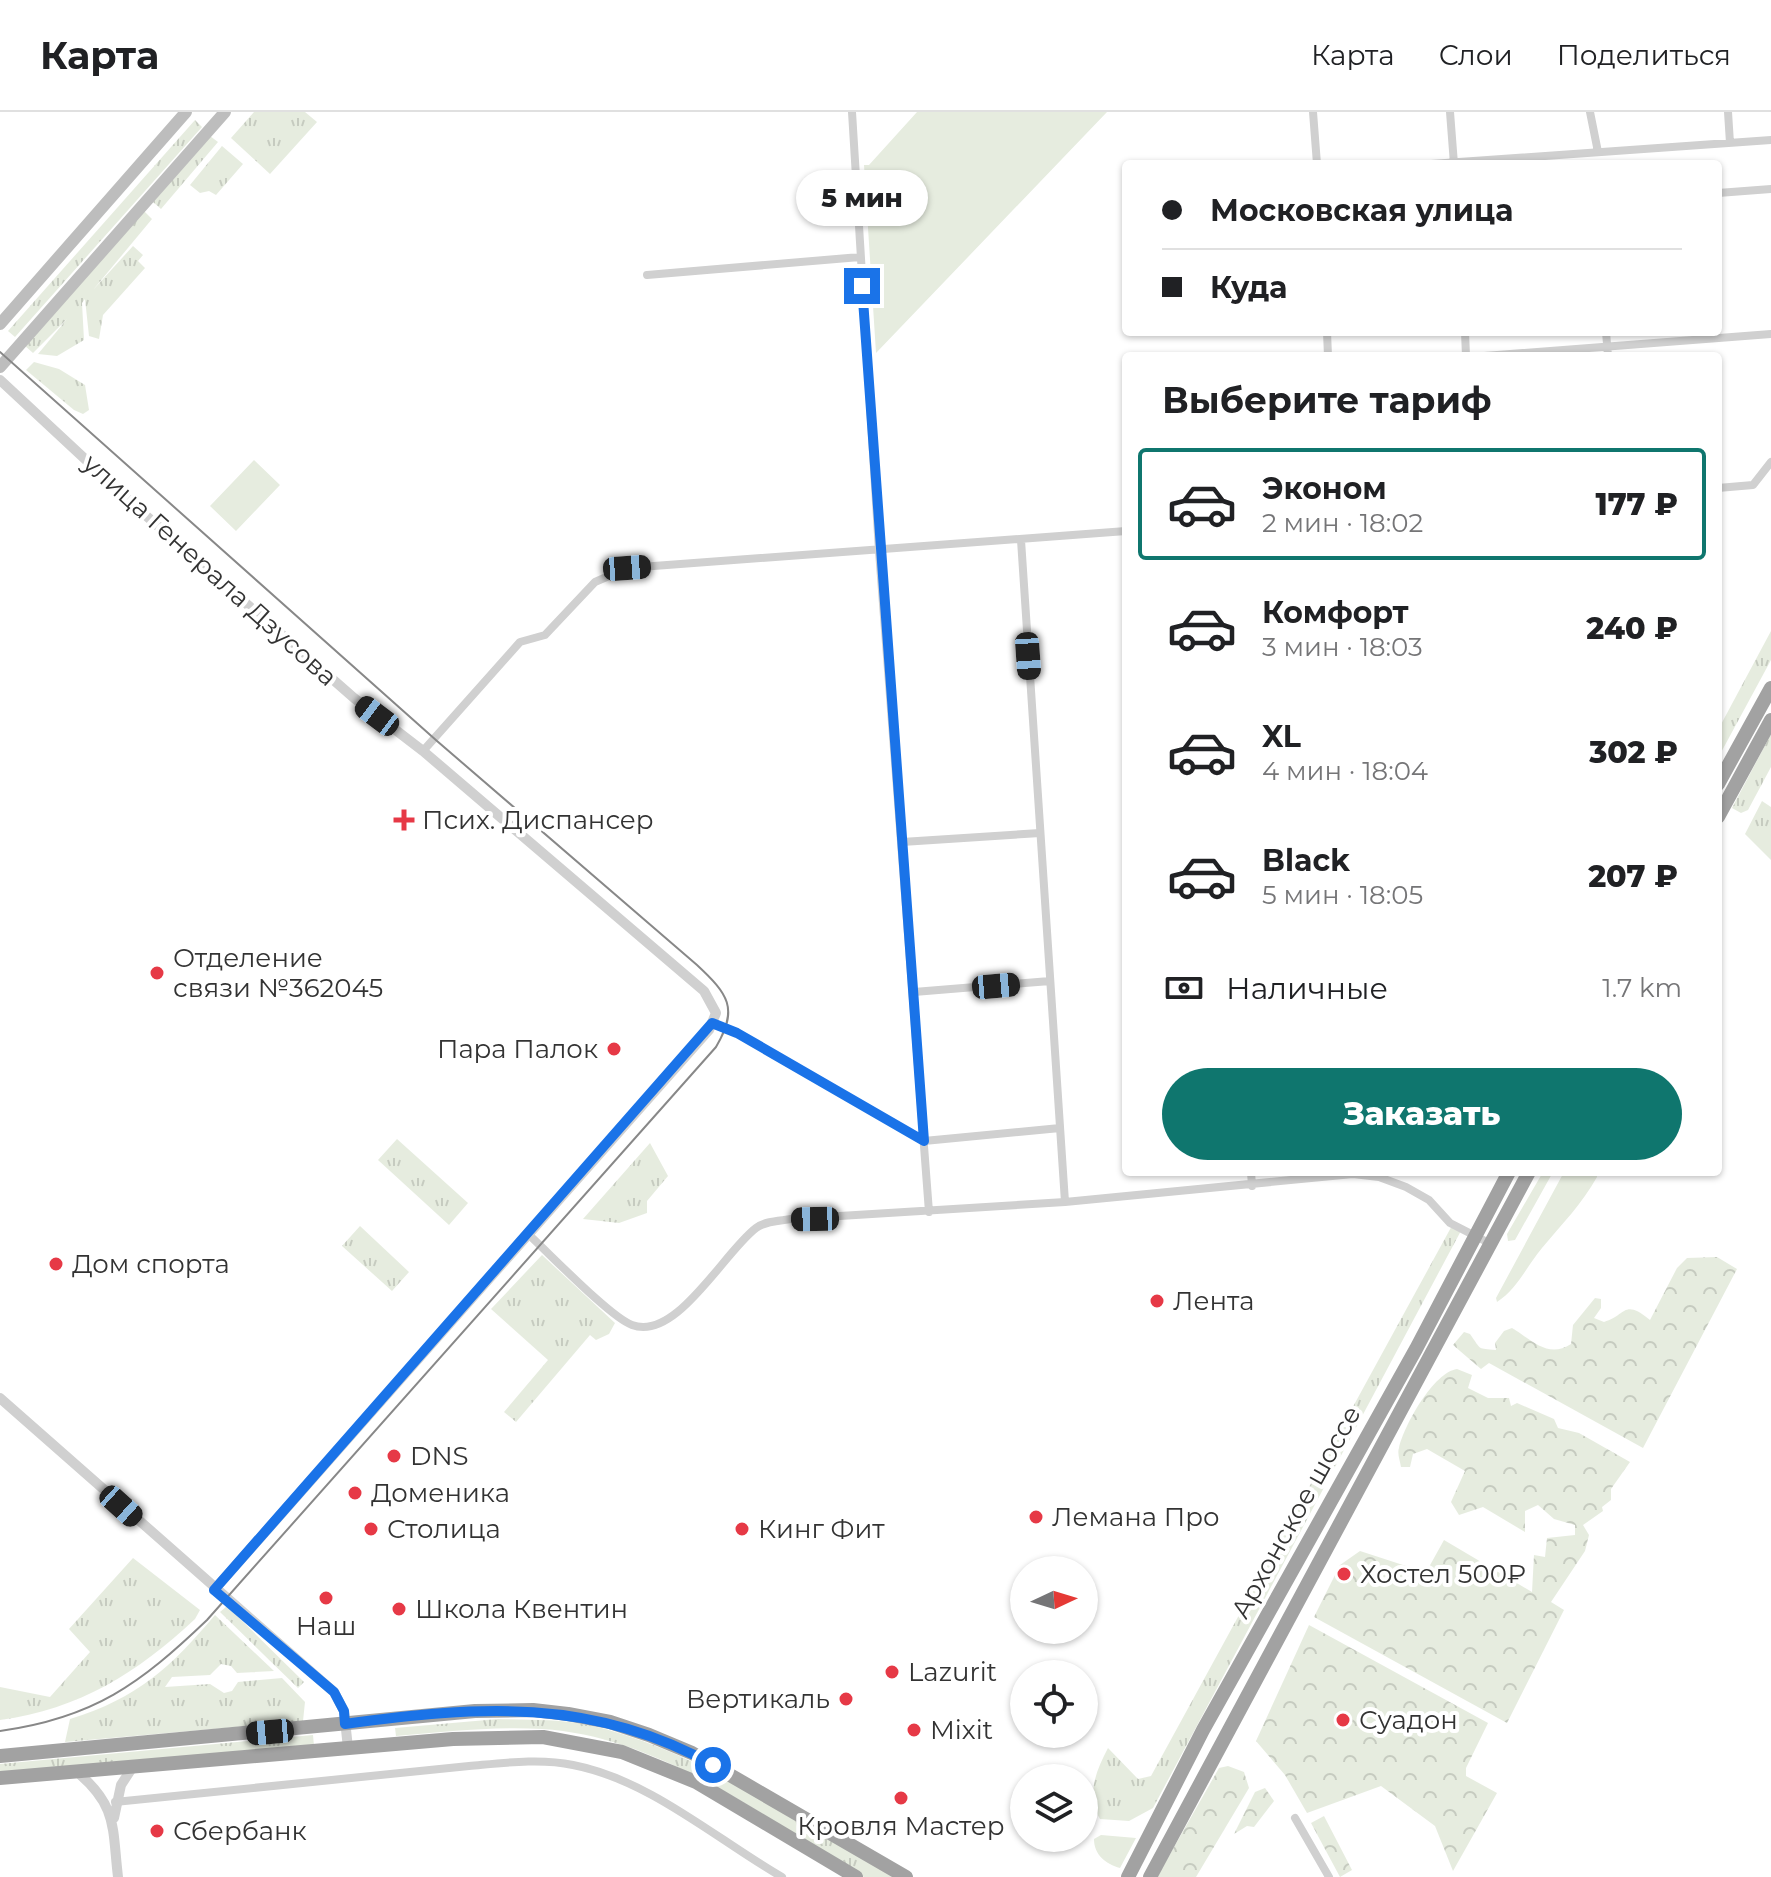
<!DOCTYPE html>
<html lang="ru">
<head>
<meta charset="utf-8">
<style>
	body { margin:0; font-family:Montserrat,sans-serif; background:#f6f6f6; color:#202124; height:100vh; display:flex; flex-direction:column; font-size:30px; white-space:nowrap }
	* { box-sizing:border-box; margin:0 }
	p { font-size:26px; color:#757577 }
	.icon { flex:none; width:44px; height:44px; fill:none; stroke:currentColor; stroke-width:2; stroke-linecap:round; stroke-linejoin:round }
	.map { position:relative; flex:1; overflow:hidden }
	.sheet { position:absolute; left:1122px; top:240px; width:600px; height:824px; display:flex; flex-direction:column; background:#fff; border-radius:8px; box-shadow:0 2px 6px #0004 }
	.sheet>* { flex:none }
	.hud { position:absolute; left:1122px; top:48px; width:600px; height:176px; border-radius:8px; box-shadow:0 2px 6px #0004; display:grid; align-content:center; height:176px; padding:0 40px; background:#fff }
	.needle { width:52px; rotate:86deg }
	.controls { position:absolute; left:1010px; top:1444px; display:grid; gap:16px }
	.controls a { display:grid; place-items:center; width:88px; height:88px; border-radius:50%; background:#fff; box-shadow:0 2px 6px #0004; font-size:40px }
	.end { position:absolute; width:36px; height:36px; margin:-18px; border:10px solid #1a73e8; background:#fff; box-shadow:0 0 0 4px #fff }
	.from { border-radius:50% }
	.bubble { position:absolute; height:56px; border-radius:28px; background:#fff; box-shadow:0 2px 6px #0004; font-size:26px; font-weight:800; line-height:56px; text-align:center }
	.car { position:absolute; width:24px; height:48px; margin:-24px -12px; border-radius:10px; box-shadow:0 0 6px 2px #0007; background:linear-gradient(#222 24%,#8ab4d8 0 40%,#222 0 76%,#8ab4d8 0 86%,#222 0) }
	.hud b { display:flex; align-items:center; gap:28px; height:76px; font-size:30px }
	.hud b+b { border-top:2px solid #e0e0e0 }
	.hud i { width:20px; height:20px; background:#202124 }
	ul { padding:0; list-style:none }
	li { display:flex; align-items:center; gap:24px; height:112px; margin:0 16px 12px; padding:0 24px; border:4px solid transparent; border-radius:8px }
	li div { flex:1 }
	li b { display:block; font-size:30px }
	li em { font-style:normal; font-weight:800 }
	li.selected { border-color:#0f766e }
	li>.icon { width:72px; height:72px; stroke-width:1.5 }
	h2 { padding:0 40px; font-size:36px; line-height:96px }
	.pay { display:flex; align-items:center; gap:20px; height:88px; padding:0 40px; font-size:30px }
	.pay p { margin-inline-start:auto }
	.action { display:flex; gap:16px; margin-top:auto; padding:16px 40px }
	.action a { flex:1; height:92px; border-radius:48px; background:#0f766e; color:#fff; font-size:32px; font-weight:800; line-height:92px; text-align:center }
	header { display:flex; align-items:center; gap:48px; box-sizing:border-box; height:112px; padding:0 40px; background:#fff; border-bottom:2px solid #e0e0e0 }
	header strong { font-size:38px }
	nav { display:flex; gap:44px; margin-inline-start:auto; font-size:28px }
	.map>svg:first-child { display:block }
	.grass { fill:url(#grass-tufts) }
	.forest { fill:url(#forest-crowns) }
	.park { fill:#e6ecdf }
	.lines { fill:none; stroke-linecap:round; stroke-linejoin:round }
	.minor { stroke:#d0d0d0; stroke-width:8 }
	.tertiary { stroke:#d0d0d0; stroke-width:10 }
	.secondary { stroke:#bdbdbd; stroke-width:12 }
	.trunk { stroke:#a2a2a2; stroke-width:14 }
	.tram { stroke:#888; stroke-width:2 }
	.route { stroke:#1a73e8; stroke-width:10 }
	.poi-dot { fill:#e63946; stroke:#fff; stroke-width:3 }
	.labels { text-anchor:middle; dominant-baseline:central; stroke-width:8; stroke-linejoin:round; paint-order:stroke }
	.street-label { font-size:26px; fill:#333; stroke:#fff }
	.poi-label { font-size:26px; fill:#333; stroke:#fff; text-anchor:start }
</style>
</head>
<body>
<header>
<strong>Карта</strong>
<nav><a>Карта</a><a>Слои</a><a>Поделиться</a></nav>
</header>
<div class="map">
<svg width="1771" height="1765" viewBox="0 0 1771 1765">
	<defs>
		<pattern id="grass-tufts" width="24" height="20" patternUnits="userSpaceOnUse" patternTransform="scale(2)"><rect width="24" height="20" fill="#e6ecdf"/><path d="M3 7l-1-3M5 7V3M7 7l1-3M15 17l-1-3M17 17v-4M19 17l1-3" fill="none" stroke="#c6cbc0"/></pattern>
		<pattern id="forest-crowns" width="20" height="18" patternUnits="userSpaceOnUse" patternTransform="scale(2)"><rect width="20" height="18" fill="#e6ecdf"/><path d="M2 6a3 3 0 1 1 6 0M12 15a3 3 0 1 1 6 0" fill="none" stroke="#c6cbc0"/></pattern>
	</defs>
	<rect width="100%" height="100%" fill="#fff"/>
	<path class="grass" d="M254 0H305L317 10 270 62 231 26Z
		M195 8 202 15 15 225 8 219Z
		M210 24 218 30 161 97 153 90Z
		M222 34 243 52 216 83 209 79 200 81 190 73Z
		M143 98 152 107 93 178 133 134 143 143 138 149 145 156 103 203 99 227 89 224 85 187 82 191 84 228 57 244 38 242 67 207 33 241 24 233Z
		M34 250 59 257 85 273 89 298 83 302 74 298 26 258Z
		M1771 519V548L1718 646V618Z
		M1771 622V655L1748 698 1741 701 1732 696Z
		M1762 689 1771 695V748L1745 722Z
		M397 1027 468 1091 449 1113 378 1048Z
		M650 1031 668 1064 647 1089V1101L619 1111 583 1107Z
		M1454 1110 1463 1115 1153 1696 1129 1709 1100 1707C1086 1682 1096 1659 1108 1636L1138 1667 1151 1664Z
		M360 1114 409 1160 392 1179 342 1134Z
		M542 1143 615 1211 609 1222 596 1228 590 1223 516 1310 504 1300 548 1248 491 1197Z
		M133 1446 200 1498 195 1507C137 1561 80 1597 0 1608V1575L50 1585 90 1540 69 1517Z
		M227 1494 304 1570 298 1576 220 1500Z
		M215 1503 274 1559 237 1561 231 1554 221 1552 210 1563 172 1565 165 1575 210 1572 224 1581 232 1579 238 1570 282 1566 305 1590 303 1609 65 1630 70 1607C138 1586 170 1556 215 1503Z
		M498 1607C528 1608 560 1607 589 1613 699 1638 798 1710 894 1765H864C766 1707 660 1624 542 1617 493 1614 444 1620 396 1624L395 1616Z
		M313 1623 314 1634 0 1660V1652Z"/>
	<path class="forest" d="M1717 1145 1737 1157 1643 1336 1489 1251 1481 1257 1453 1233 1464 1220 1470 1222C1482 1239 1477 1236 1496 1238L1495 1231 1504 1219 1512 1216C1532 1228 1548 1247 1571 1232L1573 1213 1595 1186 1601 1187V1196L1594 1206 1604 1210C1626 1204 1623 1186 1650 1208L1677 1156 1687 1146Z
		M1457 1257 1472 1263 1468 1276 1488 1286H1509L1511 1294 1517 1291 1554 1307 1558 1316 1579 1321 1630 1350 1611 1377V1388L1602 1395 1603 1399 1583 1413 1589 1423 1585 1439 1551 1490 1564 1498 1507 1611 1314 1505 1340 1453 1360 1439 1403 1453 1429 1455 1444 1428 1532 1480 1534 1443 1545 1445 1547 1426 1575 1423V1413L1554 1407 1538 1393 1525 1399V1420L1483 1395 1459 1403 1451 1390 1465 1359 1427 1337 1413 1342 1410 1355H1401C1400 1349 1397 1341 1399 1336 1404 1313 1434 1260 1457 1257Z
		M1309 1513 1488 1611 1466 1656V1664L1497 1681 1453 1759 1435 1714 1381 1674 1307 1701 1285 1663 1256 1629Z
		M1228 1654 1244 1660 1249 1676 1196 1765H1157L1219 1656Z
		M1265 1676 1274 1689 1254 1715 1247 1714 1234 1722 1255 1680Z
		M1324 1704 1352 1758 1340 1765 1311 1711Z"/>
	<path class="park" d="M917 0H1107L876 241 864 53H869Z
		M254 348 280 373 236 419 210 394Z
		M1543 1060H1553L1515 1128 1508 1129 1507 1122Z
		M1564 1060H1597V1065C1582 1092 1562 1112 1542 1136 1527 1154 1517 1177 1497 1190L1496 1186Z
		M1101 1723 1136 1726 1120 1756C1106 1752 1094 1743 1094 1727Z"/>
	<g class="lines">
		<path class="minor" d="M852 0 879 439 929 1100
			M1313 0 1317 52
			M1450 0 1454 52
			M1590 0 1598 40
			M1728 0 1730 31
			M1431 52 1771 28
			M1718 81 1771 77
			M647 163 860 145
			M1327 220 1328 244
			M1465 220 1466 244
			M1606 220 1608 244
			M1484 244 1771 222
			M1718 376 1753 373 1771 350
			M1021 428 1065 1090
			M423 639 520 530 545 523 595 470 627 456 1126 419
			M902 730 1040 721
			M914 880 1050 869
			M712 911 737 921 924 1029 1060 1016
			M1251 1060 1252 1074
			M527 1121C549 1141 610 1205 632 1213 676 1230 724 1140 756 1116 765 1109 779 1109 791 1107L1065 1090 1353 1062 1379 1065 1406 1075 1429 1088 1450 1111 1491 1132
			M115 1690 469 1654C503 1651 540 1646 573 1653 650 1668 716 1727 782 1765
			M1295 1706 1329 1765"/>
		<path class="tertiary" d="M0 268 143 401 354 586 423 639 704 879 716 901 709 918 214 1478
			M0 1286 334 1580 344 1599 348 1636
			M76 1659C118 1694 112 1715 118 1765
			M114 1706 121 1673 134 1653"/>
		<path class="secondary" d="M0 212 186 0
			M0 255 225 0"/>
		<path class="trunk" d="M1718 672 1771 576
			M1718 705 1771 608
			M0 1644 475 1599 533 1598 568 1602 610 1610 649 1623 692 1641 906 1765
			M0 1666 453 1627 543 1625 622 1640 696 1670 856 1765
			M1128 1765 1203 1618 1416 1237 1509 1060
			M1150 1765 1529 1060"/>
		<path class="tram" d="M0 240 437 629 697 853C728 882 739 896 716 935L207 1508C140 1572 94 1606 0 1619"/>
	</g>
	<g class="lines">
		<path class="route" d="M713 1653C592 1585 477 1594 345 1612L344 1599 334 1580 214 1478 712 911 737 921 924 1029 862 174"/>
	</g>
	<g class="poi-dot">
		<path d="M400 696h8v8h8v8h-8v8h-8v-8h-8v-8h8z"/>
		<circle cx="157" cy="861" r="8"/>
		<circle cx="614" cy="937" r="8"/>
		<circle cx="56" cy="1152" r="8"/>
		<circle cx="1157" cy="1189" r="8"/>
		<circle cx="394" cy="1344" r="8"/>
		<circle cx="355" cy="1381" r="8"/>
		<circle cx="1036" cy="1405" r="8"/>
		<circle cx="371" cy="1417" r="8"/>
		<circle cx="742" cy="1417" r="8"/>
		<circle cx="1344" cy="1462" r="8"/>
		<circle cx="326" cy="1486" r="8"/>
		<circle cx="399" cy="1497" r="8"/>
		<circle cx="892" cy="1560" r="8"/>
		<circle cx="846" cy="1587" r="8"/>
		<circle cx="1343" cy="1608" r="8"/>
		<circle cx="914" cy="1618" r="8"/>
		<circle cx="901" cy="1686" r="8"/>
		<circle cx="157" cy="1719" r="8"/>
	</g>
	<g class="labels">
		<g class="street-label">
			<text transform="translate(210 458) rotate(42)">улица Генерала Дзусова</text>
			<text transform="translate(1296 1400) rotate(-61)">Архонское шоссе</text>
		</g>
		<g class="poi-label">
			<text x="422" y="708">Псих. Диспансер</text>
			<text x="173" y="846">Отделение<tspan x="173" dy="30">связи №362045</tspan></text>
			<text x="598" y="937" text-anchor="end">Пара Палок</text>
			<text x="72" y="1152">Дом спорта</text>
			<text x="1173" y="1189">Лента</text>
			<text x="410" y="1344">DNS</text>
			<text x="371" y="1381">Доменика</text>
			<text x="1052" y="1405">Лемана Про</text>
			<text x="387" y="1417">Столица</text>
			<text x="758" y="1417">Кинг Фит</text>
			<text x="1360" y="1462">Хостел 500₽</text>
			<text x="415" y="1497">Школа Квентин</text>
			<text x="326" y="1514" text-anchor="middle">Наш</text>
			<text x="908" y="1560">Lazurit</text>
			<text x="830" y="1587" text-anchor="end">Вертикаль</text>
			<text x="1359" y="1608">Суадон</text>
			<text x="930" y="1618">Mixit</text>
			<text x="901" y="1714" text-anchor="middle">Кровля Мастер</text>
			<text x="173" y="1719">Сбербанк</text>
		</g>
	</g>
</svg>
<div class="controls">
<a><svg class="needle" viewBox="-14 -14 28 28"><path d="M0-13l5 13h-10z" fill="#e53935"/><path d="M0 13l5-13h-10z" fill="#757577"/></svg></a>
<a><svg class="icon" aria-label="locate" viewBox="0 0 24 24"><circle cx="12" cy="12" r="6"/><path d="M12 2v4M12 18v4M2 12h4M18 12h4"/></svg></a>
<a><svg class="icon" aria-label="layers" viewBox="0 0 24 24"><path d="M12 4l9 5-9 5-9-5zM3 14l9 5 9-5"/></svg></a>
</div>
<i class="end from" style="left:713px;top:1653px"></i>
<i class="end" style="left:862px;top:174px"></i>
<div class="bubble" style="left:796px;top:58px;width:132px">5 мин</div>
<i class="car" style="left:627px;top:456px;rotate:86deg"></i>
<i class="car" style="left:1028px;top:544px;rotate:176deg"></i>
<i class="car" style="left:377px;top:604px;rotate:307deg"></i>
<i class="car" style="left:996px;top:874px;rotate:85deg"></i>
<i class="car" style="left:815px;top:1107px;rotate:269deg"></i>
<i class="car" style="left:121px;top:1394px;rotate:132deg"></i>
<i class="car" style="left:270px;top:1620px;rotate:265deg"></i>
<div class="hud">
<b><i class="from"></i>Московская улица</b>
<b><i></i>Куда</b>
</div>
<section class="sheet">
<h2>Выберите тариф</h2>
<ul>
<li class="selected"><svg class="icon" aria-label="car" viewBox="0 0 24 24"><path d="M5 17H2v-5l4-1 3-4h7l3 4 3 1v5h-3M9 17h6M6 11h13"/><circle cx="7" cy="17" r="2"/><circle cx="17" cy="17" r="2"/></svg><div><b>Эконом</b><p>2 мин · 18:02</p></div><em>177 ₽</em></li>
<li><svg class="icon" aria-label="car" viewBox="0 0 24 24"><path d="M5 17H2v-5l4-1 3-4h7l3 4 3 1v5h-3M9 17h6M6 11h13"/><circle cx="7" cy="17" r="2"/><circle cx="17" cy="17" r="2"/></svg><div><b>Комфорт</b><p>3 мин · 18:03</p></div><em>240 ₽</em></li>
<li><svg class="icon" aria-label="car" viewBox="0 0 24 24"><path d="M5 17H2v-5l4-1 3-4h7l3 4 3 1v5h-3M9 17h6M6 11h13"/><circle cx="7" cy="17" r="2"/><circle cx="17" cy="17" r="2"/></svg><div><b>XL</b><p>4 мин · 18:04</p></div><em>302 ₽</em></li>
<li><svg class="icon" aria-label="car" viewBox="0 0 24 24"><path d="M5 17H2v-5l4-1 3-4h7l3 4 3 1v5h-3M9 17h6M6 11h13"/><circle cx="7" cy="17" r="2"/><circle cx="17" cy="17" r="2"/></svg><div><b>Black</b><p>5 мин · 18:05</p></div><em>207 ₽</em></li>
</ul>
<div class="pay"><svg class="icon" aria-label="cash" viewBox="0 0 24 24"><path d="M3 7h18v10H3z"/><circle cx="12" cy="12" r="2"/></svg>Наличные<p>1.7 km</p></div>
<div class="action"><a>Заказать</a></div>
</section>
</div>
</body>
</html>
